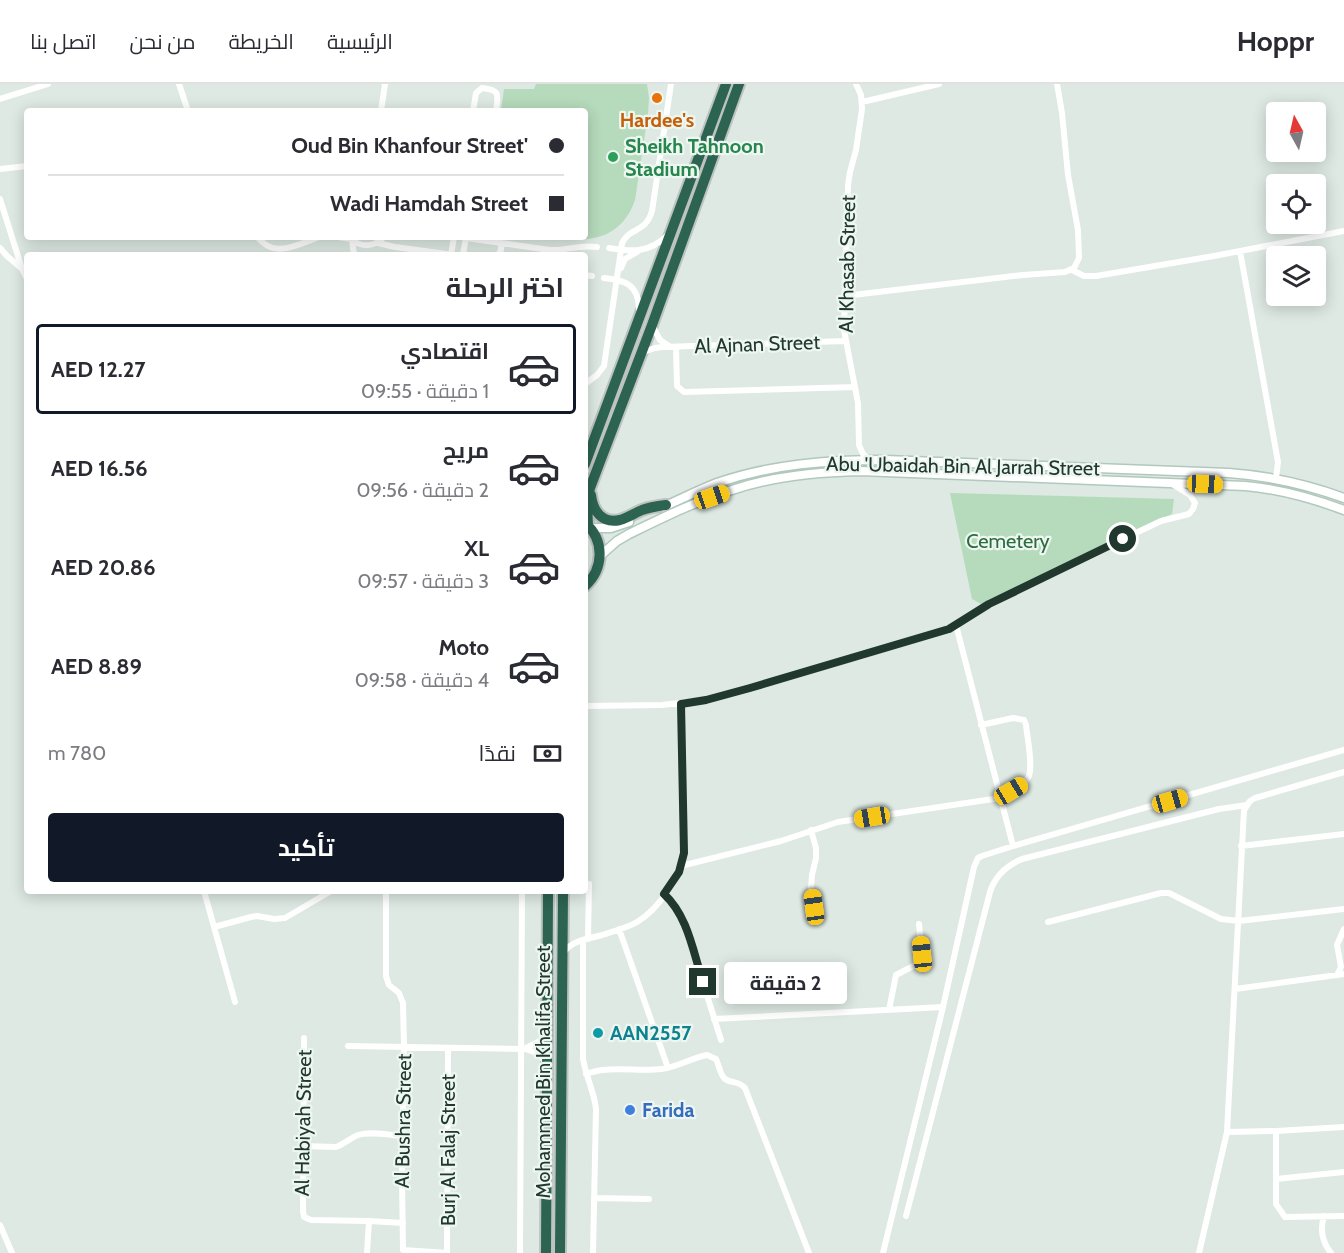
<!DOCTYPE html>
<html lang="ar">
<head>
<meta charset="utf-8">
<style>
	body { margin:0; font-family:Cabin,Cairo,sans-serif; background:#f7f7f7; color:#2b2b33; direction:rtl; height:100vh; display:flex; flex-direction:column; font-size:22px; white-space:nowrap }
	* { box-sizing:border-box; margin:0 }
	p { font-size:20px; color:#7c7c81 }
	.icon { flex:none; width:33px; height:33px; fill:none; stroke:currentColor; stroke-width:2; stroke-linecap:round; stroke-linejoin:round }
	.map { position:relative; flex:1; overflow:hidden; direction:ltr }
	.sheet { position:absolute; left:24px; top:168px; width:564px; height:642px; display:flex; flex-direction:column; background:#fff; border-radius:6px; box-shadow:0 3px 15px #0003; direction:rtl }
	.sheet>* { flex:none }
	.hud { position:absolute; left:24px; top:24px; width:564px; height:132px; border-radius:6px; box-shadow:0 3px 15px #0003; direction:rtl; display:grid; align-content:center; height:132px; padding:0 24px; background:#fff }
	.needle { width:39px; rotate:352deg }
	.fabs { position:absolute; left:1266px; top:18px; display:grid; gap:12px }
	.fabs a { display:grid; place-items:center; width:60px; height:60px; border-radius:6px; background:#fff; box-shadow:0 3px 15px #0003; font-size:30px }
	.end { position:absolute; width:27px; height:27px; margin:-14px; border:8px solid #20382e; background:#fff; box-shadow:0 0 0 3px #fff }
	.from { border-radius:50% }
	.bubble { position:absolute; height:42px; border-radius:6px; background:#fff; box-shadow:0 3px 15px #0003; font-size:20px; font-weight:700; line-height:42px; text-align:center; direction:rtl }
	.car { position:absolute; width:18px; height:36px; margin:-18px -9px; border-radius:8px; box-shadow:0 0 4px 2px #0007; background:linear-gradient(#f5c518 24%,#345 0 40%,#f5c518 0 76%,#345 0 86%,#f5c518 0) }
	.hud b { display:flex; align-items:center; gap:21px; height:57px; font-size:22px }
	.hud b+b { border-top:2px solid #e1e1e2 }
	.hud i { width:15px; height:15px; background:#2b2b33 }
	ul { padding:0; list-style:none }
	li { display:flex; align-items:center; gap:18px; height:90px; margin:0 12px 9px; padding:0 12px; border:3px solid transparent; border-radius:6px }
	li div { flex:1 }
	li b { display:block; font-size:22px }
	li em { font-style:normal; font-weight:700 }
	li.on { border-color:#111827 }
	li>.icon { width:54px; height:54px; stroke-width:1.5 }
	h2 { padding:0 24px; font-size:27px; line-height:72px }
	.pay { display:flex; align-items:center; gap:15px; height:66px; padding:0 24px; font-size:22px }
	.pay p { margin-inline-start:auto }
	.cta { display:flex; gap:12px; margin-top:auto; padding:12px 24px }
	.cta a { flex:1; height:69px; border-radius:6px; background:#111827; color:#fff; font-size:24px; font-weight:700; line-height:69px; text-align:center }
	header { display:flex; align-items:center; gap:36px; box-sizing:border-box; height:84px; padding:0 30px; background:#fff; border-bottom:2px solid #e1e1e2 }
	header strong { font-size:28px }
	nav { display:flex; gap:33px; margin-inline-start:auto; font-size:21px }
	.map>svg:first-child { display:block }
	.green { fill:#b6dabc }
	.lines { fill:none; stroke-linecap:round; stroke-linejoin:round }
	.secondary-casing { stroke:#b1c8bd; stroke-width:11 }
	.highway-casing { stroke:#bcc3c0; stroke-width:14 }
	.street { stroke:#fff; stroke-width:6 }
	.secondary { stroke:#fff; stroke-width:8 }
	.highway { stroke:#2c6351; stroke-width:10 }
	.route { stroke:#20382e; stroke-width:8 }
	.food-dot { fill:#e8710a; stroke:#edf6f1; stroke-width:2 }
	.leisure-dot { fill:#2e9e5b; stroke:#edf6f1; stroke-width:2 }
	.culture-dot { fill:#0f9aa8; stroke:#edf6f1; stroke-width:2 }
	.shop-dot { fill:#3f7fe0; stroke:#edf6f1; stroke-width:2 }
	.labels { text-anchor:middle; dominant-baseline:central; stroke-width:4.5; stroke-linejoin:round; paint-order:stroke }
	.food-label { font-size:20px; font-weight:bold; fill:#c56008; stroke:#edf6f1 }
	.leisure-label { font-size:20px; font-weight:bold; fill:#27864d; stroke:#edf6f1; text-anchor:start }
	.street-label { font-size:20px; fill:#20382e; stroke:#edf6f1 }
	.park-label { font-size:20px; fill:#2b6d3d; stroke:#edf6f1 }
	.culture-label { font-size:20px; font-weight:bold; fill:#0d838f; stroke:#edf6f1; text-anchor:start }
	.shop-label { font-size:20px; font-weight:bold; fill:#366cbe; stroke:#edf6f1; text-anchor:start }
</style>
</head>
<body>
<header>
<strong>Hoppr</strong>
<nav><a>الرئيسية</a><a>الخريطة</a><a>من نحن</a><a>اتصل بنا</a></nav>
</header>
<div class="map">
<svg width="1344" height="1169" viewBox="0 0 1344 1169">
	<rect width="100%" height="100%" fill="#dde9e2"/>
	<path class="green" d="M536 0H647L649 14 648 30 635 116C623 151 594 160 560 153H585V27H501L504 5H534Z
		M950 409 1174 415 1172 430 983 521 972 515Z"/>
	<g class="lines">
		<defs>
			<path id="secondary" d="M663 423C681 415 699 406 717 399 772 380 828 376 885 376L1229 389C1269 392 1306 400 1344 414
				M590 444H611L629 438
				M600 472 617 457 629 450C662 434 696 417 732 406 773 392 816 388 860 387L1245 402C1280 405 1312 414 1344 426"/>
			<path id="highway" d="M585 380 726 0
				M591 411C593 427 602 440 620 436 627 434 635 429 642 426 650 423 658 422 666 421
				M585 439C605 456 604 485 585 502
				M588 442 587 419 590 404 652 241 739 0
				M546 1169 548 807
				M560 1169 563 807"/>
		</defs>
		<use href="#secondary" class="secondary-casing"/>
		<use href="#highway" class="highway-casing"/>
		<path class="street" d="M179 0 188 27
			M856 0 861 11 862 25 856 66 850 88 848 101 844 246 858 319 859 361 863 370 869 375
			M0 15 48 0
			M862 18 939 0
			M381 27 385 0
			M473 27 476 9 482 4C501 6 498 11 496 27
			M0 85 27 82
			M0 115 22 185 27 195
			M257 153C260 156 264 160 268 162 282 170 305 158 319 153
			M338 153 351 155
			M349 153C360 164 373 164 384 153
			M466 154 550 166C568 167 578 160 597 163
			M352 156 354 171
			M378 159 395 163 454 171
			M0 164 7 172 21 184
			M609 164C633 168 649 169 668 151
			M1240 167 1278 378 1276 394
			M451 171 454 153
			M463 171 466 153
			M498 171 501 166V160
			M621 184 625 175 637 168
			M1072 186 1084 192H1096L1214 172 1344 147
			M585 191 592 192
			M604 194C625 196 638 200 639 225
			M844 212 1023 191 1065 188 1074 184 1079 174 1078 146 1068 91 1062 29 1057 0
			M653 243 660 256 669 262
			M676 263 677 302 684 308 855 303
			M643 268 655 264 662 263 845 257
			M585 300 597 291 604 282 622 159C631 142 645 150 652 127L671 0
			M956 541 1013 762
			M585 622 662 621 706 616 796 591 934 550 956 541 989 520 1142 446 1161 437 1189 430 1193 425 1195 419 1190 411 1172 400
			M811 746 816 764V774L812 791 811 804 814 823
			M1241 762 1344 750
			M681 782 781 757 838 738 1000 714C1009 708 1022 703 1028 694 1034 684 1027 653 1026 641L1024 636 1013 634 981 641
			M204 807 235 918
			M386 807V892L389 901 399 909 403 919 404 963 402 1093 403 1166 447 1169
			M664 810 675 821 683 835 721 956
			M1048 838 1161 809H1169L1221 835 1239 837 1344 825
			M214 843 251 833 257 832 274 835 285 834 331 807
			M619 845 668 984
			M588 855 589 800
			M583 856V975C586 993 594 1007 596 1025L593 1169
			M564 868C573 856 588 855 602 851 614 847 627 844 637 838 659 825 680 793 684 769L681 620
			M1337 891 1341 883 1337 861 1344 845
			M1235 905 1344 890
			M889 926 896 891 919 879 922 870 919 840
			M714 935 943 923
			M304 954 303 1127 304 1133 311 1136 369 1137 367 1169
			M348 962 526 965 539 970 546 979
			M526 964 540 957 546 949
			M586 990C610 981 637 988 662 985 678 983 691 974 707 971L716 975C719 981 720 991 725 995 732 1000 738 996 745 1004L809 1169
			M1276 1047V1120L1285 1133 1344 1132
			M1227 1048 1276 1047 1344 1043
			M302 1062 336 1063C345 1060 350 1054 358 1051 371 1047 389 1051 402 1052
			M1276 1095 1344 1088
			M594 1114 649 1115
			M906 1132 990 808C995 792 1006 782 1022 775L1219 725 1247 721
			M1324 1132C1320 1145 1322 1158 1331 1169
			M369 1137 403 1139
			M0 1141 12 1169
			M447 1169 448 964
			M520 1169 522 807
			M883 1169 943 923 974 783 978 774 982 772 1013 762 1344 666
			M1199 1169 1227 1048 1244 726 1250 717 1255 714 1344 688"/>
		<use href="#secondary" class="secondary"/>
		<use href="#highway" class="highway"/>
	</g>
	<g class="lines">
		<path class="route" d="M703 898C693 868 688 832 664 810L679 788 684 769 681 620 706 616 750 604 949 545 989 520 1123 455"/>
	</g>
	<circle class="food-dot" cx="657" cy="14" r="6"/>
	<circle class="leisure-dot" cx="613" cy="73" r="6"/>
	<circle class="culture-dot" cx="598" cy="949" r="6"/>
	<circle class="shop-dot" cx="630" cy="1026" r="6"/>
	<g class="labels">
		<g class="food-label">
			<text x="657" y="36">Hardee's</text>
		</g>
		<g class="leisure-label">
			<text x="625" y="62">Sheikh Tahnoon<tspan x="625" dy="23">Stadium</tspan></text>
		</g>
		<g class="street-label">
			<text transform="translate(847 180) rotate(-89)">Al Khasab Street</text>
			<text transform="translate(757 260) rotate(-2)">Al Ajnan Street</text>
			<text transform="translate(963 382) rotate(1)">Abu 'Ubaidah Bin Al Jarrah Street</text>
			<text transform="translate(543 988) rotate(-90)">Mohammed Bin Khalifa Street</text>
			<text transform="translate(403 1037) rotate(-89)">Al Bushra Street</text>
			<text transform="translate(303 1039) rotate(-89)">Al Habiyah Street</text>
			<text transform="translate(448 1066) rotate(-90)">Burj Al Falaj Street</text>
		</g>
		<g class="park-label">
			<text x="1008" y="457">Cemetery</text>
		</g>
		<g class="culture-label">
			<text x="610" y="949">AAN2557</text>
		</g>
		<g class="shop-label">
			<text x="642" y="1026">Farida</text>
		</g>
	</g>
</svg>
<div class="fabs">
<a><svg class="needle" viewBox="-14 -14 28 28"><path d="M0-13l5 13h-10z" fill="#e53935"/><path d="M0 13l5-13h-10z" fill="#7c7c81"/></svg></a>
<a><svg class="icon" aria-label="locate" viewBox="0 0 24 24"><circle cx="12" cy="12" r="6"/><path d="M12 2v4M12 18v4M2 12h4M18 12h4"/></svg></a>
<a><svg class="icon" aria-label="layers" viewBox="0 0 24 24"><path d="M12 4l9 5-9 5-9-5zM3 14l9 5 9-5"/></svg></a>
</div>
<i class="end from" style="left:1123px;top:455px"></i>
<i class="end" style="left:703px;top:898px"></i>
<div class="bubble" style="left:724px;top:878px;width:123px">2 دقيقة</div>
<i class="car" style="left:1205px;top:400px;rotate:92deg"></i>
<i class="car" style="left:712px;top:413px;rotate:71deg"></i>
<i class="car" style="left:1011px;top:707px;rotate:59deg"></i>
<i class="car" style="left:1170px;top:717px;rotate:74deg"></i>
<i class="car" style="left:872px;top:733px;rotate:261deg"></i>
<i class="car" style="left:814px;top:823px;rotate:352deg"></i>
<i class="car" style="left:922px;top:870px;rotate:354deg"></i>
<div class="hud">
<b><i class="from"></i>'Oud Bin Khanfour Street</b>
<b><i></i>Wadi Hamdah Street</b>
</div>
<section class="sheet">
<h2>اختر الرحلة</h2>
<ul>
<li class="on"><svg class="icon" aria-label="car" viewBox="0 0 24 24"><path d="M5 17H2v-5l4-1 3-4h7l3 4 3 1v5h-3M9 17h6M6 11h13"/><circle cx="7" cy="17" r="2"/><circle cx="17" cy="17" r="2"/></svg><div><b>اقتصادي</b><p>1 دقيقة · 09:55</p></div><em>AED 12.27</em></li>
<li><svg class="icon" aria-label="car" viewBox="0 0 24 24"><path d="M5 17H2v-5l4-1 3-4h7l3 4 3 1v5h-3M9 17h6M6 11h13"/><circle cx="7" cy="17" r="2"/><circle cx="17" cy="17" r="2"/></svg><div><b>مريح</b><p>2 دقيقة · 09:56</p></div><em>AED 16.56</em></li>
<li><svg class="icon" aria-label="car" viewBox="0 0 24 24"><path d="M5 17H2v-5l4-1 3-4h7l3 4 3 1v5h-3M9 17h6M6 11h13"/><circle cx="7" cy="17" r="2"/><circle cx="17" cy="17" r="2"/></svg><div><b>XL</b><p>3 دقيقة · 09:57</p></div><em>AED 20.86</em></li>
<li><svg class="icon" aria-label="car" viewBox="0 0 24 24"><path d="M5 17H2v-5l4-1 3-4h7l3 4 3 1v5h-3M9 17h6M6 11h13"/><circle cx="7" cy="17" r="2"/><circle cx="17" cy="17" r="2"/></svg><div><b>Moto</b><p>4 دقيقة · 09:58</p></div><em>AED 8.89</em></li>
</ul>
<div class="pay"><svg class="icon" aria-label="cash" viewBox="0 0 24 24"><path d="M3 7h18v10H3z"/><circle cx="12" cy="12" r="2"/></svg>نقدًا<p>780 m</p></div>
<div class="cta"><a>تأكيد</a></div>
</section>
</div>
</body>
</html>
